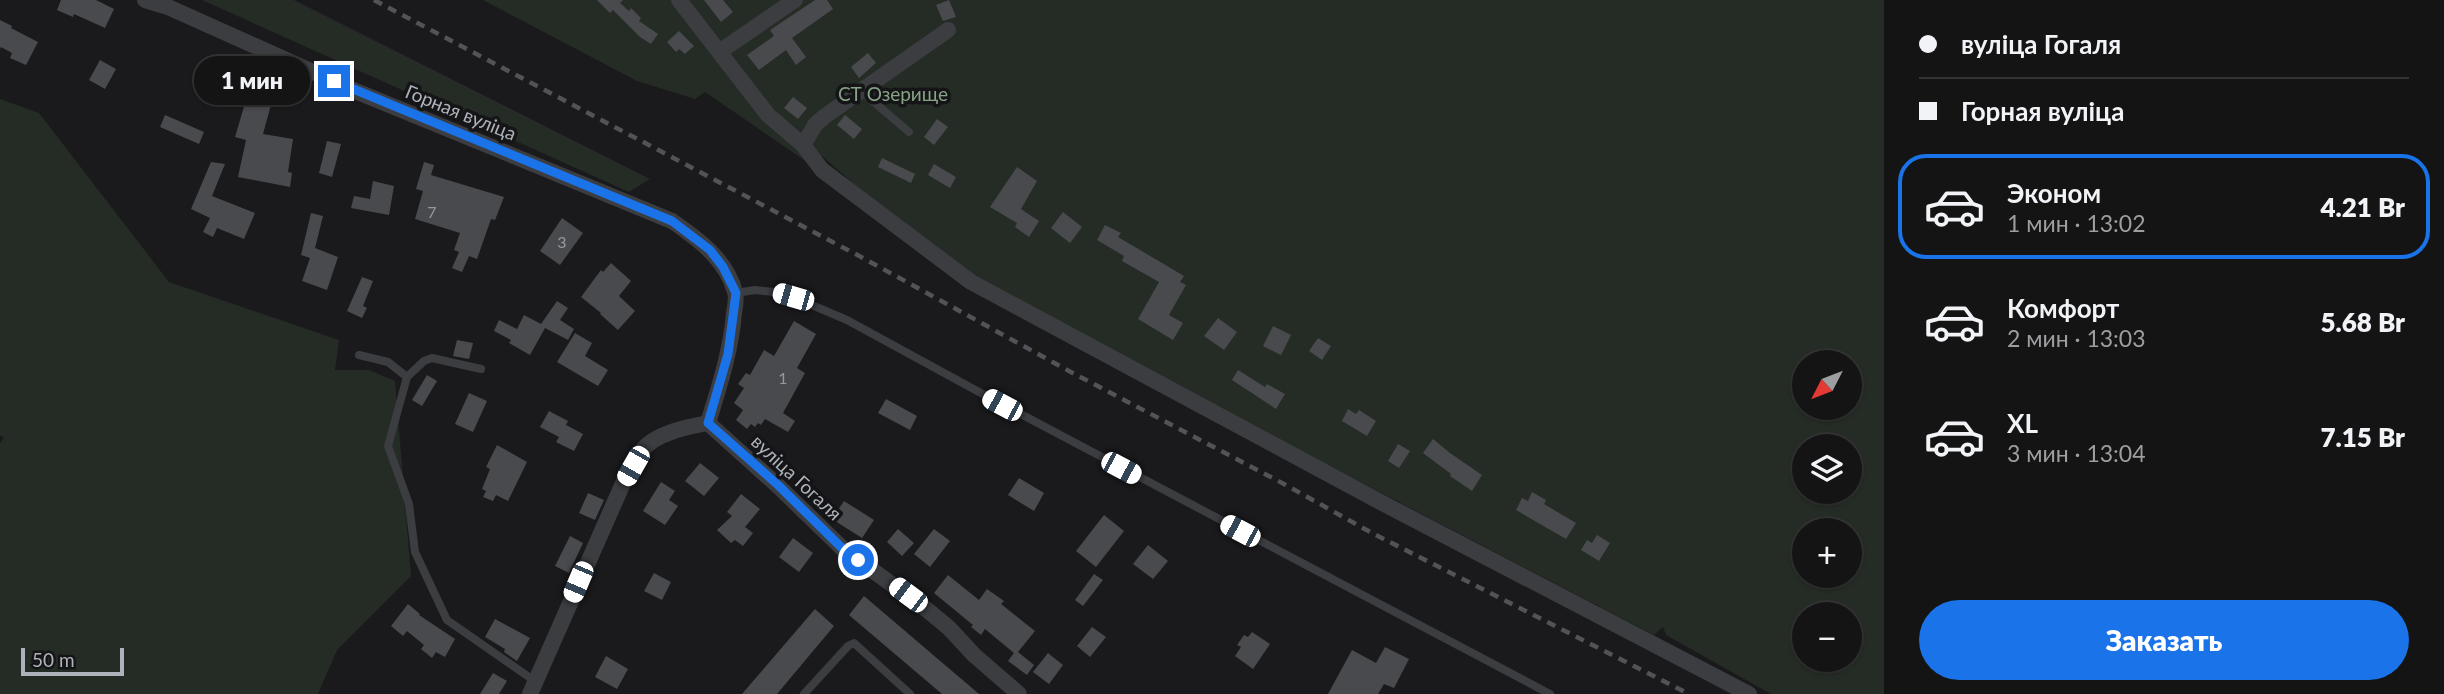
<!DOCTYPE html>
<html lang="ru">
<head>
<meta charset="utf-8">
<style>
	body { margin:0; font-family:Lato,sans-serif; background:#1d1d1e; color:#f1f3f6; height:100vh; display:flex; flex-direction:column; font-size:26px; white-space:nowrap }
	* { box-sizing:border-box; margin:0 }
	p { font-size:23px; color:#9d9ea0 }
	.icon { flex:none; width:38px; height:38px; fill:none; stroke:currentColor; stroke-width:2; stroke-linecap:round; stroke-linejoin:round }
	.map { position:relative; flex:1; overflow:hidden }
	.sheet { display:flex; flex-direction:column; background:#141415; width:560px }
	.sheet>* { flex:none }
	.hud { display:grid; align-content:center; height:154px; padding:0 35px; background:#141415 }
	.needle { width:46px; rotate:228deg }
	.controls { position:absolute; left:1792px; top:350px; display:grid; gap:14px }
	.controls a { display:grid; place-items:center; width:70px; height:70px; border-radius:50%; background:#141415; box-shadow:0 2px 5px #0004,0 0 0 2px #333334; font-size:35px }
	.scale { position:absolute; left:21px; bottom:18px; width:103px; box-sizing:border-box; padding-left:7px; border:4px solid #aeb2ba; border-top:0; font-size:19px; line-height:24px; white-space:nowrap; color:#aeb2ba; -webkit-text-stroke:5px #151517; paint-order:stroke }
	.end { position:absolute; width:32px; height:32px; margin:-16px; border:9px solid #1a73e8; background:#fff; box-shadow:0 0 0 4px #fff }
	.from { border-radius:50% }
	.bubble { position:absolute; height:49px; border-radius:24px; background:#141415; box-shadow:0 2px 5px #0004,0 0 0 2px #333334; font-size:23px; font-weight:800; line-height:49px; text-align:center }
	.car { position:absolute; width:21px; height:42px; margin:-21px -10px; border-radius:9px; box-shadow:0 0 5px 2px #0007; background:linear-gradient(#fff 24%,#345 0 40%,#fff 0 76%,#345 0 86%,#fff 0) }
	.hud b { display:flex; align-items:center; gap:24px; height:66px; font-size:26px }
	.hud b+b { border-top:2px solid #333334 }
	.hud i { width:18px; height:18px; background:#f1f3f6 }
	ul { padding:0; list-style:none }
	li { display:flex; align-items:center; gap:21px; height:105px; margin:0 14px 10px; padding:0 21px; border:4px solid transparent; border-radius:28px }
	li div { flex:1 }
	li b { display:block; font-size:26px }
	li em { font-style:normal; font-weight:800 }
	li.on { border-color:#1a73e8 }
	li>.icon { width:63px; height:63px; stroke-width:1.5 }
	.button { display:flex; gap:14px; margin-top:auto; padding:14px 35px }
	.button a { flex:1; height:80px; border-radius:42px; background:#1a73e8; color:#fff; font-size:28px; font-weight:800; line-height:80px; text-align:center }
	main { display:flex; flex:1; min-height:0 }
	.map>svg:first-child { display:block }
	.green { fill:#242c25; fill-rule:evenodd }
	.building { fill:#494a4e }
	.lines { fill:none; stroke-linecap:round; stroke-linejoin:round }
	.service { stroke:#3b3d41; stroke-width:8 }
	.minor { stroke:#3b3d41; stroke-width:16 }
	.rail { stroke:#515358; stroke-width:4.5; stroke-dasharray:9 7; stroke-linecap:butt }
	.route { stroke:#1a73e8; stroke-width:9 }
	.labels { text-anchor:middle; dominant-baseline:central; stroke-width:7; stroke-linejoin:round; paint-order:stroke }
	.number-label { font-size:16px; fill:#95989f }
	.park-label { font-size:19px; fill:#87a387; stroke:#151517 }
	.street-label { font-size:19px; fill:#aeb2ba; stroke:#151517 }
</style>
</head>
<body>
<main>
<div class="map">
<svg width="1884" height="694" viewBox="0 0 1884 694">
	<rect width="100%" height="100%" fill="#1a1a1c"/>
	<path class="green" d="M202 0H294L650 179 629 192Z
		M483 0H1884V694H1771L1666 635 1663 627 1654 635 1228 413 976 277 879 206 822 156 804 160 705 92 695 99 637 81ZM1804 362H1850V408H1804ZM1804 446H1850V492H1804ZM1804 530H1850V576H1804ZM1804 614H1850V660H1804Z
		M0 99 39 113 169 282 339 340 335 370H369L395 381 411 576 337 650 318 694H0V443L4 438 0 435Z"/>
	<path class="building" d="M61 0H96L114 9 105 28 74 14 73 17 57 10Z
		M597 0H623L620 3 629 11 631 8 641 18 639 21 658 34 651 44 640 37 613 10 610 13Z
		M704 0H723L733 12 721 22Z
		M815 0H827L833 9 792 38 806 57 796 65 786 50 759 70 747 55 774 36 770 30Z
		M949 0 956 17 943 21 936 5Z
		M0 20 12 26 11 28 38 42 26 65 10 58 12 53 1 47 0 49Z
		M679 31 694 46 685 54 679 49 676 52 667 42Z
		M868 53 876 63 859 78 851 67Z
		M100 60 116 69 105 89 89 80Z
		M248 93 272 101 263 134 293 139 288 172 292 173 290 187 238 177 246 140 235 137Z
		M793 97 807 108 798 119 784 108Z
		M165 115 204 132 199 144 160 127Z
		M845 115 862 129 854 139 837 125Z
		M937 119 948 127 934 145 924 137Z
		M327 141 341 144 332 177 319 173Z
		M882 158 915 174 911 183 878 167Z
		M211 162 225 164 212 196 255 213 244 239 217 228 213 237 203 232 210 218 191 209Z
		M424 162 434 165 431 175 504 197 495 220 491 219 477 259 469 256 462 272 452 268 459 252 454 250 460 233 415 219 423 191 416 189Z
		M934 164 956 177 950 188 928 175Z
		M1017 167 1037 181 1021 209 1039 221 1029 237 1015 227 1017 223 990 207Z
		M373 181 394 186 389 215 351 208 354 196 370 199Z
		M1063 212 1082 227 1070 243 1051 228Z
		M311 213 323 216 315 248 338 257 327 290 302 281 310 258 301 255Z
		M562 218 583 233 560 265 540 251Z
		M1105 225 1121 233 1118 237 1184 276 1180 282 1186 285 1169 315 1183 323 1173 340 1138 319 1159 282 1122 261 1124 256 1097 240Z
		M611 263 631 281 619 296 635 311 618 330 600 314 601 313 581 297 601 270 603 272Z
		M362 277 373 281 363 306 367 308 362 318 347 311Z
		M557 301 568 308 560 320 574 329 568 340 545 328 530 355 509 343 511 340 494 331 499 320 517 329 524 315 541 324Z
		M1218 318 1237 332 1224 350 1204 336Z
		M794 321 816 334 797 368 805 373 783 413 795 421 788 432 765 419 761 425 758 423 755 427 751 424 747 429 736 420 743 410 734 403 744 388 738 384 746 373 750 375 764 350 774 356Z
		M1273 326 1291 335 1281 355 1263 346Z
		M575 333 592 343 585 356 608 370 598 386 557 362Z
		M1318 338 1331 346 1322 360 1309 351Z
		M457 340 473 343 469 359 453 356Z
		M1238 370 1265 387 1267 384 1285 394 1276 409 1232 380Z
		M427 375 437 381 422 406 412 400Z
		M469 393 487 401 473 432 455 424Z
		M886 399 917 416 910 430 878 413Z
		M1348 409 1356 414 1359 410 1376 421 1367 436 1342 421Z
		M549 411 568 421 566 425 583 434 574 451 556 442 559 437 540 427Z
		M1433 439 1450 453 1482 475 1472 491 1450 476 1451 474 1423 453Z
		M1398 444 1410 451 1399 468 1388 461Z
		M497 445 527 462 508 501 496 495 493 501 483 497 486 491 482 489 490 469 486 467Z
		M700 463 719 478 704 496 685 481Z
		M1019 478 1044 493 1034 511 1008 495Z
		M661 482 675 491 669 500 678 506 665 525 643 511Z
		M1532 492 1546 500 1544 504 1576 523 1566 539 1516 510 1522 498 1528 501Z
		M588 493 604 500 595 520 579 513Z
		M741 494 760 509 745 527 753 533 743 546 735 540 731 543 717 530 732 516 727 512Z
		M844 501 874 520 862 538 832 519Z
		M1104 515 1124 531 1096 567 1076 551Z
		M898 529 914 543 902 556 887 542Z
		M934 529 950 541 930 567 914 554Z
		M1597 535 1610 543 1599 561 1581 550 1587 540 1592 543Z
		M570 536 583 543 569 573 555 566Z
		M793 538 813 553 799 572 779 557Z
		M1148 545 1168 561 1153 579 1133 564Z
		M654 573 671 582 662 600 644 591Z
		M1094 574 1103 580 1083 606 1075 600Z
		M948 575 979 600 987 589 1004 601 1001 604 1035 631 1018 652 1034 665 1027 675 1008 661 1014 653 985 629 981 635 971 627 973 625 934 593Z
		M864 596 979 694H942L849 615Z
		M408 604 420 614 419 615 455 639 445 657 436 652 432 658 421 649 424 645 407 631 403 636 391 626Z
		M815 609 834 626 777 694H742Z
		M495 619 530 638 517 661 504 652 505 649 485 637Z
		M1092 627 1106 637 1090 657 1077 646Z
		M1252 632 1270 644 1253 669 1235 656 1241 647 1237 645 1244 635 1248 637Z
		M1385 647 1409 659 1394 688 1384 684 1378 694H1328L1352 650 1376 663Z
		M1048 653 1063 665 1049 684 1033 672Z
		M606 656 628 669 617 689 595 677Z
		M493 673 507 681 499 694H480Z"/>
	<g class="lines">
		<path class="service" d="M861 91 909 132
			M736 293 755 290 774 292 793 297 847 320 979 392 1550 694
			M359 355 388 362 407 377 388 446 409 504 415 552 447 620 536 682
			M407 377 424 361 432 358 481 369
			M804 694 848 646 854 643 910 694"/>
		<path class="minor" d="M145 0 168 7 353 90 672 221C698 239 726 259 735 292 737 298 735 307 734 313 731 351 719 387 708 423
			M679 0 768 115 803 145 822 170 971 282 1386 505 1749 694
			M719 52 795 0
			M803 145 815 125 825 116 948 30
			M708 423 778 486 843 549 926 609 949 628 974 655 1019 694
			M530 694 624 481C630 471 634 460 641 451 656 433 686 427 708 423"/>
		<path class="rail" d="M374 0 863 258 1069 371 1284 484 1372 533 1689 694"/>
	</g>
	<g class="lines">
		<path class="route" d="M334 81 672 221 710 250 723 267 736 293 728 354 708 423 778 485 843 549 858 560"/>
	</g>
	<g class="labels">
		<g class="number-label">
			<text x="432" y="211">7</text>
			<text x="562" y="241">3</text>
			<text x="783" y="377">1</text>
		</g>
		<g class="park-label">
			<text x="893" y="93">СТ Озерище</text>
		</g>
		<g class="street-label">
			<text transform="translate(461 112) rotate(22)">Горная вуліца</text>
			<text transform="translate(797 477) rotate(43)">вуліца Гогаля</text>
		</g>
	</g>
</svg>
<div class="controls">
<a><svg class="needle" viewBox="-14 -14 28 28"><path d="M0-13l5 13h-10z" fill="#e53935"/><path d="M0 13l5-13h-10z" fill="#9d9ea0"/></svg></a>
<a><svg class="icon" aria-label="layers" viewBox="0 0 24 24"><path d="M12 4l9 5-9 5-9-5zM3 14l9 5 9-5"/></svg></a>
<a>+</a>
<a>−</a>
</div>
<div class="scale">50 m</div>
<i class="end from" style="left:858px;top:560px"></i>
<i class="end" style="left:334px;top:81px"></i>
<div class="bubble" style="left:194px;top:56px;width:116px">1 мин</div>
<i class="car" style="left:793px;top:297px;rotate:286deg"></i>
<i class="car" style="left:1002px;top:405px;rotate:298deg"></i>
<i class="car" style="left:633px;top:466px;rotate:210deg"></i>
<i class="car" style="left:1121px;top:468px;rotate:118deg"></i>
<i class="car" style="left:1240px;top:531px;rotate:298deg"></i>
<i class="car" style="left:578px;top:582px;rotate:203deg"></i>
<i class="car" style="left:908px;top:595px;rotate:307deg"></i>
</div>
<section class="sheet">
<div class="hud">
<b><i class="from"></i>вуліца Гогаля</b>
<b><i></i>Горная вуліца</b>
</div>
<ul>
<li class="on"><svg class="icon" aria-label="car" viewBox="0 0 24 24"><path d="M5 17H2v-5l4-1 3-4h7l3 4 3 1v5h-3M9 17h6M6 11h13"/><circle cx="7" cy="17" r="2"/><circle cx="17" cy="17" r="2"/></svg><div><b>Эконом</b><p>1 мин · 13:02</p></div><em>4.21 Br</em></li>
<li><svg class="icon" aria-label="car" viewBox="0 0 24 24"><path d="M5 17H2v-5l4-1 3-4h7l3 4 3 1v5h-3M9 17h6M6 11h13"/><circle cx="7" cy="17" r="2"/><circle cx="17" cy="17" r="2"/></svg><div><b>Комфорт</b><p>2 мин · 13:03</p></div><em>5.68 Br</em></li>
<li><svg class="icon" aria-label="car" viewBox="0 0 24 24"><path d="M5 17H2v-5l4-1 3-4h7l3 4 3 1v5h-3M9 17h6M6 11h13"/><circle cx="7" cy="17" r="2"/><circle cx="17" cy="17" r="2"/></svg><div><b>XL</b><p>3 мин · 13:04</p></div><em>7.15 Br</em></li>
</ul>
<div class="button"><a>Заказать</a></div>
</section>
</main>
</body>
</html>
